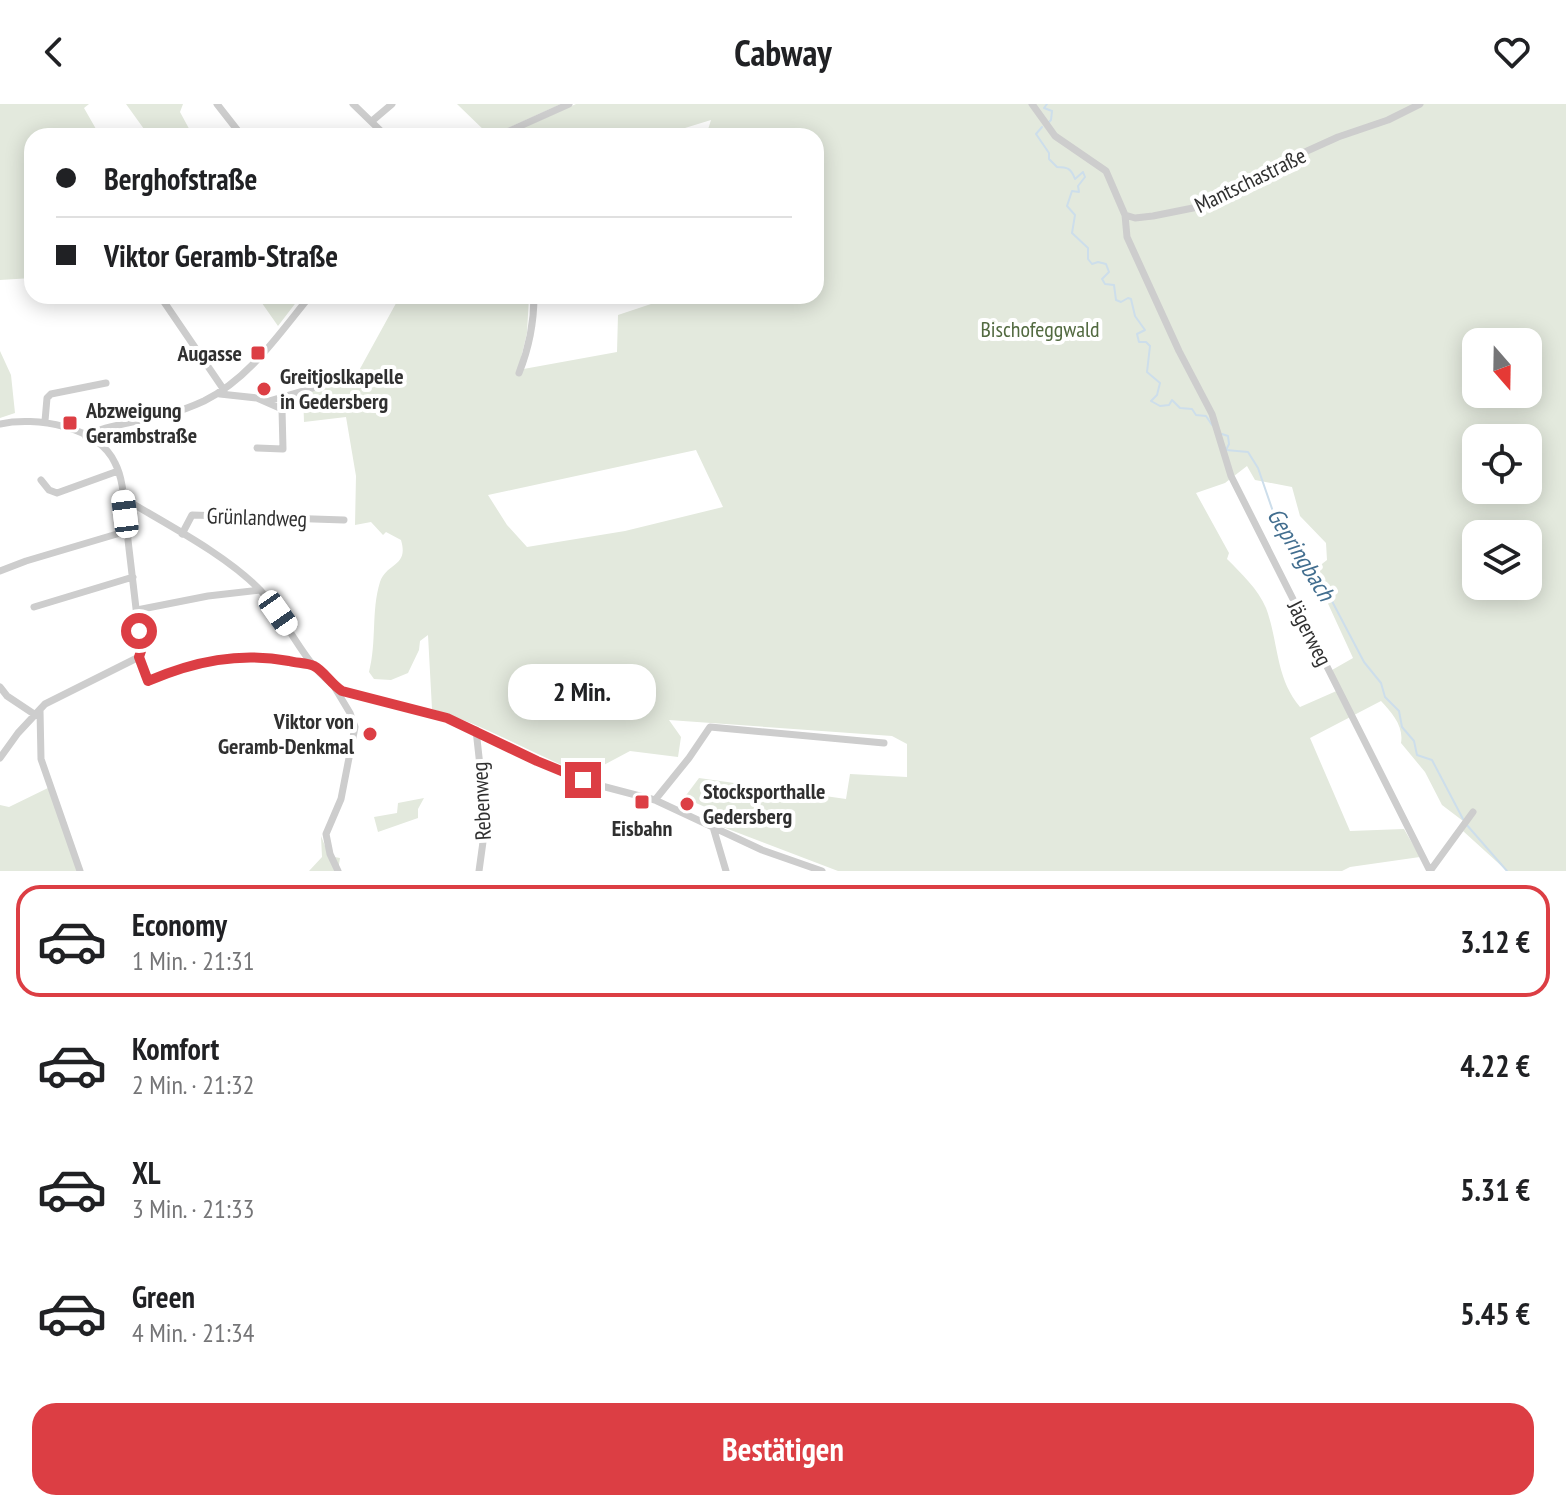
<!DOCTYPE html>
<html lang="de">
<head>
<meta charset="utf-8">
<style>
	body { margin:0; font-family:"PT Sans Narrow",sans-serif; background:#f2f2f2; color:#202124; height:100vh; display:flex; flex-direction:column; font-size:30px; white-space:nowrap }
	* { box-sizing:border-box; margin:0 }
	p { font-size:26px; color:#757577 }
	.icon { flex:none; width:44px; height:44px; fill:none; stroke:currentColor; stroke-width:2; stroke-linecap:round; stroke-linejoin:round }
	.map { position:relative; height:767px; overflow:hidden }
	.sheet { display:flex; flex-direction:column; background:#fff; flex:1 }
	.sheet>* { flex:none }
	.hud { position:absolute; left:24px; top:24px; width:800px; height:176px; border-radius:24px; box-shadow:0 4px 20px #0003; display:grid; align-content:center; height:176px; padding:0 32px; background:#fff }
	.needle { width:52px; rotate:160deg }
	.buttons { position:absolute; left:1462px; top:224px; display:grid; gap:16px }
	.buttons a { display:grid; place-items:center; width:80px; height:80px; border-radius:16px; background:#fff; box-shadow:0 4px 20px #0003; font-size:40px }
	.end { position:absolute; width:36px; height:36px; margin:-18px; border:10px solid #dc3e44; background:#fff; box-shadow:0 0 0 4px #fff }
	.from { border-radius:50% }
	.bubble { position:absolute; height:56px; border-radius:24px; background:#fff; box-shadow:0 4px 20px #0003; font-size:26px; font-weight:800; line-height:56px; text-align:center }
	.car { position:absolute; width:24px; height:48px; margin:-24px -12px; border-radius:10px; box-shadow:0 0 6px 2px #0007; background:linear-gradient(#fff 24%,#345 0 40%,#fff 0 76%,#345 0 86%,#fff 0) }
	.hud b { display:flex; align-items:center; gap:28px; height:76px; font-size:30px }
	.hud b+b { border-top:2px solid #e0e0e0 }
	.hud i { width:20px; height:20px; background:#202124 }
	ul { padding:14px 0 0; list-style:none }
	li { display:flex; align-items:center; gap:24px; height:112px; margin:0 16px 12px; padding:0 16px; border:4px solid transparent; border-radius:24px }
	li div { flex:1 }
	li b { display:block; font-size:30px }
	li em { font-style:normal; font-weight:800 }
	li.current { border-color:#dc3e44 }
	li>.icon { width:72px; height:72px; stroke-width:1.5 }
	.button { display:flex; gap:16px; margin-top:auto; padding:16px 32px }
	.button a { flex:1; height:92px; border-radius:24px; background:#dc3e44; color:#fff; font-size:32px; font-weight:800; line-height:92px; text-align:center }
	header { display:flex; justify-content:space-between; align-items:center; height:104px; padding:0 32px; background:#fff; font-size:36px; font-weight:800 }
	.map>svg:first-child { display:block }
	.green { fill:#e3e9dd; fill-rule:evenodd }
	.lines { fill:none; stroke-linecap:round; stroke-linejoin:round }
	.stream { stroke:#cddeeb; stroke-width:2 }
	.minor { stroke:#cdcdcd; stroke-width:7 }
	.route { stroke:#dc3e44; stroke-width:10 }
	.poi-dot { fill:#dc3e44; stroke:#fff; stroke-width:3 }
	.labels { text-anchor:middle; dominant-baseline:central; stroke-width:8; stroke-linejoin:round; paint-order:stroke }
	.street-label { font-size:22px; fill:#303030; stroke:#fff }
	.park-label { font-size:22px; fill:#526a40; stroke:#fff }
	.poi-label { font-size:22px; font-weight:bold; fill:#303030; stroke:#fff; text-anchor:start }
	.water-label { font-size:24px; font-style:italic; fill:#426e8f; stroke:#fff }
</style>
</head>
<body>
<header><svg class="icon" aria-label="back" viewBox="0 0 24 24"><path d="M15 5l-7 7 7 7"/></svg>Cabway<svg class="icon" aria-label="heart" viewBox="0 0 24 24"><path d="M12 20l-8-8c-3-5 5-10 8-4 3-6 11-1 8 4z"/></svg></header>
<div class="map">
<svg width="1566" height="767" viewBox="0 0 1566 767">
	<rect width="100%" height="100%" fill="#fff"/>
	<path class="green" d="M0 0H89L84 4 100 32H32V174L0 176Z
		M126 0H183L180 8 193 32H149Z
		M457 0H561L490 32Z
		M576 0H1566V767H1507L1463 727 1467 720 1442 701 1425 668 1401 639C1404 622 1392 609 1381 597L1310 634 1350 727 1404 725 1420 753 1350 763 1342 767H838L707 717 710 705 684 694 699 674 846 695 850 670 907 673V640L892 632 669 616 681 633 678 653 630 647 585 671C533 650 485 621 432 605L428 531 420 537 419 546 408 569 391 576 374 575 369 568C377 538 371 507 380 478 387 458 409 463 401 436L386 428 383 431 371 418 355 421 356 372 346 313 304 318 303 289 356 272 400 192H529L527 229 518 266 617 248 618 211 675 192H816V32H706L711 16 659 32H505ZM1476 238H1528V290H1476ZM1476 334H1528V386H1476ZM696 346 723 403 625 427 527 443 507 421 488 391ZM1247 362 1255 376 1292 383 1300 412 1326 439 1327 456 1313 467 1353 554 1332 566 1341 585 1300 603C1275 573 1279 539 1266 504 1258 485 1241 469 1227 455L1229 449 1196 389 1225 379ZM1476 430H1528V482H1476Z
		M257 192H301L278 222Z
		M0 247 11 271 15 309 0 314Z
		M50 683 77 767H0V701L9 703Z
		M424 694 418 705V714L378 728 374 713 397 709 398 699Z
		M321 732 329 752 340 754 338 767H309L322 753Z"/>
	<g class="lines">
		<path class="stream" d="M1047 0 1044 4 1052 7 1051 16 1048 19
			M1042 23 1036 30 1049 49V55L1057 63C1067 63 1071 64 1075 75L1083 68 1085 73 1078 82 1079 88 1072 87 1067 102 1075 111 1072 129 1088 144V155L1092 160 1098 158 1106 160 1109 168 1102 175 1105 180 1114 181 1116 196 1121 198 1128 194 1131 195 1135 212 1145 226 1137 230 1139 238H1146L1150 242 1147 268 1160 279 1157 291 1151 297 1160 302 1169 301 1172 296 1180 304 1192 305 1196 311 1206 312 1212 321
			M1222 330 1228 332 1229 340 1226 346 1248 348 1258 364 1278 422 1296 441 1305 455 1313 461 1364 558 1381 579 1385 593 1399 607 1402 623 1414 637 1417 651 1432 656 1463 715
			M1466 720 1507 767"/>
		<path class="minor" d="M217 0 242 32
			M353 0 386 32
			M1032 0 1055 32 1106 67 1125 111 1127 133 1179 247 1212 310 1231 372 1430 767 1473 708
			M372 17 392 0
			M498 32 569 0
			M1125 111 1135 114 1153 112 1208 101 1265 66 1338 33 1388 16 1420 0
			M160 192 224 286
			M519 269C529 244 534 219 534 192
			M220 290 257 294 282 305 283 345 257 344
			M269 297 350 273
			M45 317 47 294 51 290 106 279
			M0 320C35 312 98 322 115 359 124 376 124 400 126 419 131 462 136 505 141 547L139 553 148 577C211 550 248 549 314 562
			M86 333C95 323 146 316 163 312 177 308 191 303 204 297 249 275 279 230 310 192
			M41 376 49 386 57 389 118 367
			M123 394C166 420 227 451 261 487 289 518 305 565 342 587L447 614 556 665 594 680 655 696 762 746 822 767
			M182 430 192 411 344 416
			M0 467 26 457 127 427
			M34 503 133 473
			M137 506 208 492 260 486
			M0 583 7 592 34 610
			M335 584 350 609 355 623 341 695 326 730 330 750 338 767
			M40 606 41 655 80 767
			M476 626 486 716 479 767
			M0 654 18 629 45 600 139 553
			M655 696 689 654 710 623 884 639
			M713 723 726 767"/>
	</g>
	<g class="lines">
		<path class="route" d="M139 527 141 547 139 553 148 577C195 557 239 548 289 557 296 559 308 559 314 562 324 567 331 580 342 587L447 614 537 657 583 676"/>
	</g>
	<g class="poi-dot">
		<rect x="250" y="241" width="16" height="16" rx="4"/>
		<circle cx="264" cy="285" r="8"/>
		<rect x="62" y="311" width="16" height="16" rx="4"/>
		<circle cx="370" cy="630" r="8"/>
		<rect x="634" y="690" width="16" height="16" rx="4"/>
		<circle cx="687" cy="700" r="8"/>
	</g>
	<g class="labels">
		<g class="street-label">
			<text transform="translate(1250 76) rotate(-26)">Mantschastraße</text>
			<text transform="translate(257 413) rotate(2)">Grünlandweg</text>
			<text transform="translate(1310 529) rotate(63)">Jägerweg</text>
			<text transform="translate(481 697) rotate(-93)">Rebenweg</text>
		</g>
		<g class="park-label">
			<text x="1040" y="225">Bischofeggwald</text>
		</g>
		<g class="poi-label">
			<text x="242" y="249" text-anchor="end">Augasse</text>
			<text x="280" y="272">Greitjoslkapelle<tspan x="280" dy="25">in Gedersberg</tspan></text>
			<text x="86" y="306">Abzweigung<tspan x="86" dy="25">Gerambstraße</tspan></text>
			<text x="354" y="617" text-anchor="end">Viktor von<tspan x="354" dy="25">Geramb-Denkmal</tspan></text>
			<text x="703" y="687">Stocksporthalle<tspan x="703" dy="25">Gedersberg</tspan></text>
			<text x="642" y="724" text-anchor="middle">Eisbahn</text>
		</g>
		<g class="water-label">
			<text transform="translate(1301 450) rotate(58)">Gepringbach</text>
		</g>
	</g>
</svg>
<div class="buttons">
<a><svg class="needle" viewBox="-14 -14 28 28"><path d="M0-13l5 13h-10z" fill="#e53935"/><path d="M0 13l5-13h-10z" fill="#757577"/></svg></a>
<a><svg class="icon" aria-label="locate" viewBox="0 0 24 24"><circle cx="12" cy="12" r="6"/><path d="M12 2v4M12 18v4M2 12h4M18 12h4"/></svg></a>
<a><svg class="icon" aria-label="layers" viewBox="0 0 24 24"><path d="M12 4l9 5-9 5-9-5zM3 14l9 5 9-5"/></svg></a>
</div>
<i class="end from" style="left:139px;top:527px"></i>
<i class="end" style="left:583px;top:676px"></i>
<div class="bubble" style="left:508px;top:560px;width:148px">2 Min.</div>
<i class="car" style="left:125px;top:410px;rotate:353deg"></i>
<i class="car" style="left:278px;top:509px;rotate:145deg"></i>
<div class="hud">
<b><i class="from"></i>Berghofstraße</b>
<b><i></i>Viktor Geramb-Straße</b>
</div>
</div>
<section class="sheet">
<ul>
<li class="current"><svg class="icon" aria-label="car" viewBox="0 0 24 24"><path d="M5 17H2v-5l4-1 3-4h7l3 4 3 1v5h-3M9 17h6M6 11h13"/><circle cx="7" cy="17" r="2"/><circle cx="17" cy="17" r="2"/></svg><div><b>Economy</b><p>1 Min. · 21:31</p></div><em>3.12 €</em></li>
<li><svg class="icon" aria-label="car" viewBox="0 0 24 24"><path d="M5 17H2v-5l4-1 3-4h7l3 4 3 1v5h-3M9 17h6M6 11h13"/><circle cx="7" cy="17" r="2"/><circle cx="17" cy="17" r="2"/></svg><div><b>Komfort</b><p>2 Min. · 21:32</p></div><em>4.22 €</em></li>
<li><svg class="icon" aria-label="car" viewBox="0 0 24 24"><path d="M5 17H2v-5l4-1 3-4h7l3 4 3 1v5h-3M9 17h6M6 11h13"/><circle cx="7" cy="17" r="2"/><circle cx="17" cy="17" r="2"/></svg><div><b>XL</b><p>3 Min. · 21:33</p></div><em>5.31 €</em></li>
<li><svg class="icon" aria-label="car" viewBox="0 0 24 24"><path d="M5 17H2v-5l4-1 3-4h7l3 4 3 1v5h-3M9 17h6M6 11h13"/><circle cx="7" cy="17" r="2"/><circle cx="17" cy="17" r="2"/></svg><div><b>Green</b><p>4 Min. · 21:34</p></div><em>5.45 €</em></li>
</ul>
<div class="button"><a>Bestätigen</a></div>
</section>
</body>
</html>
